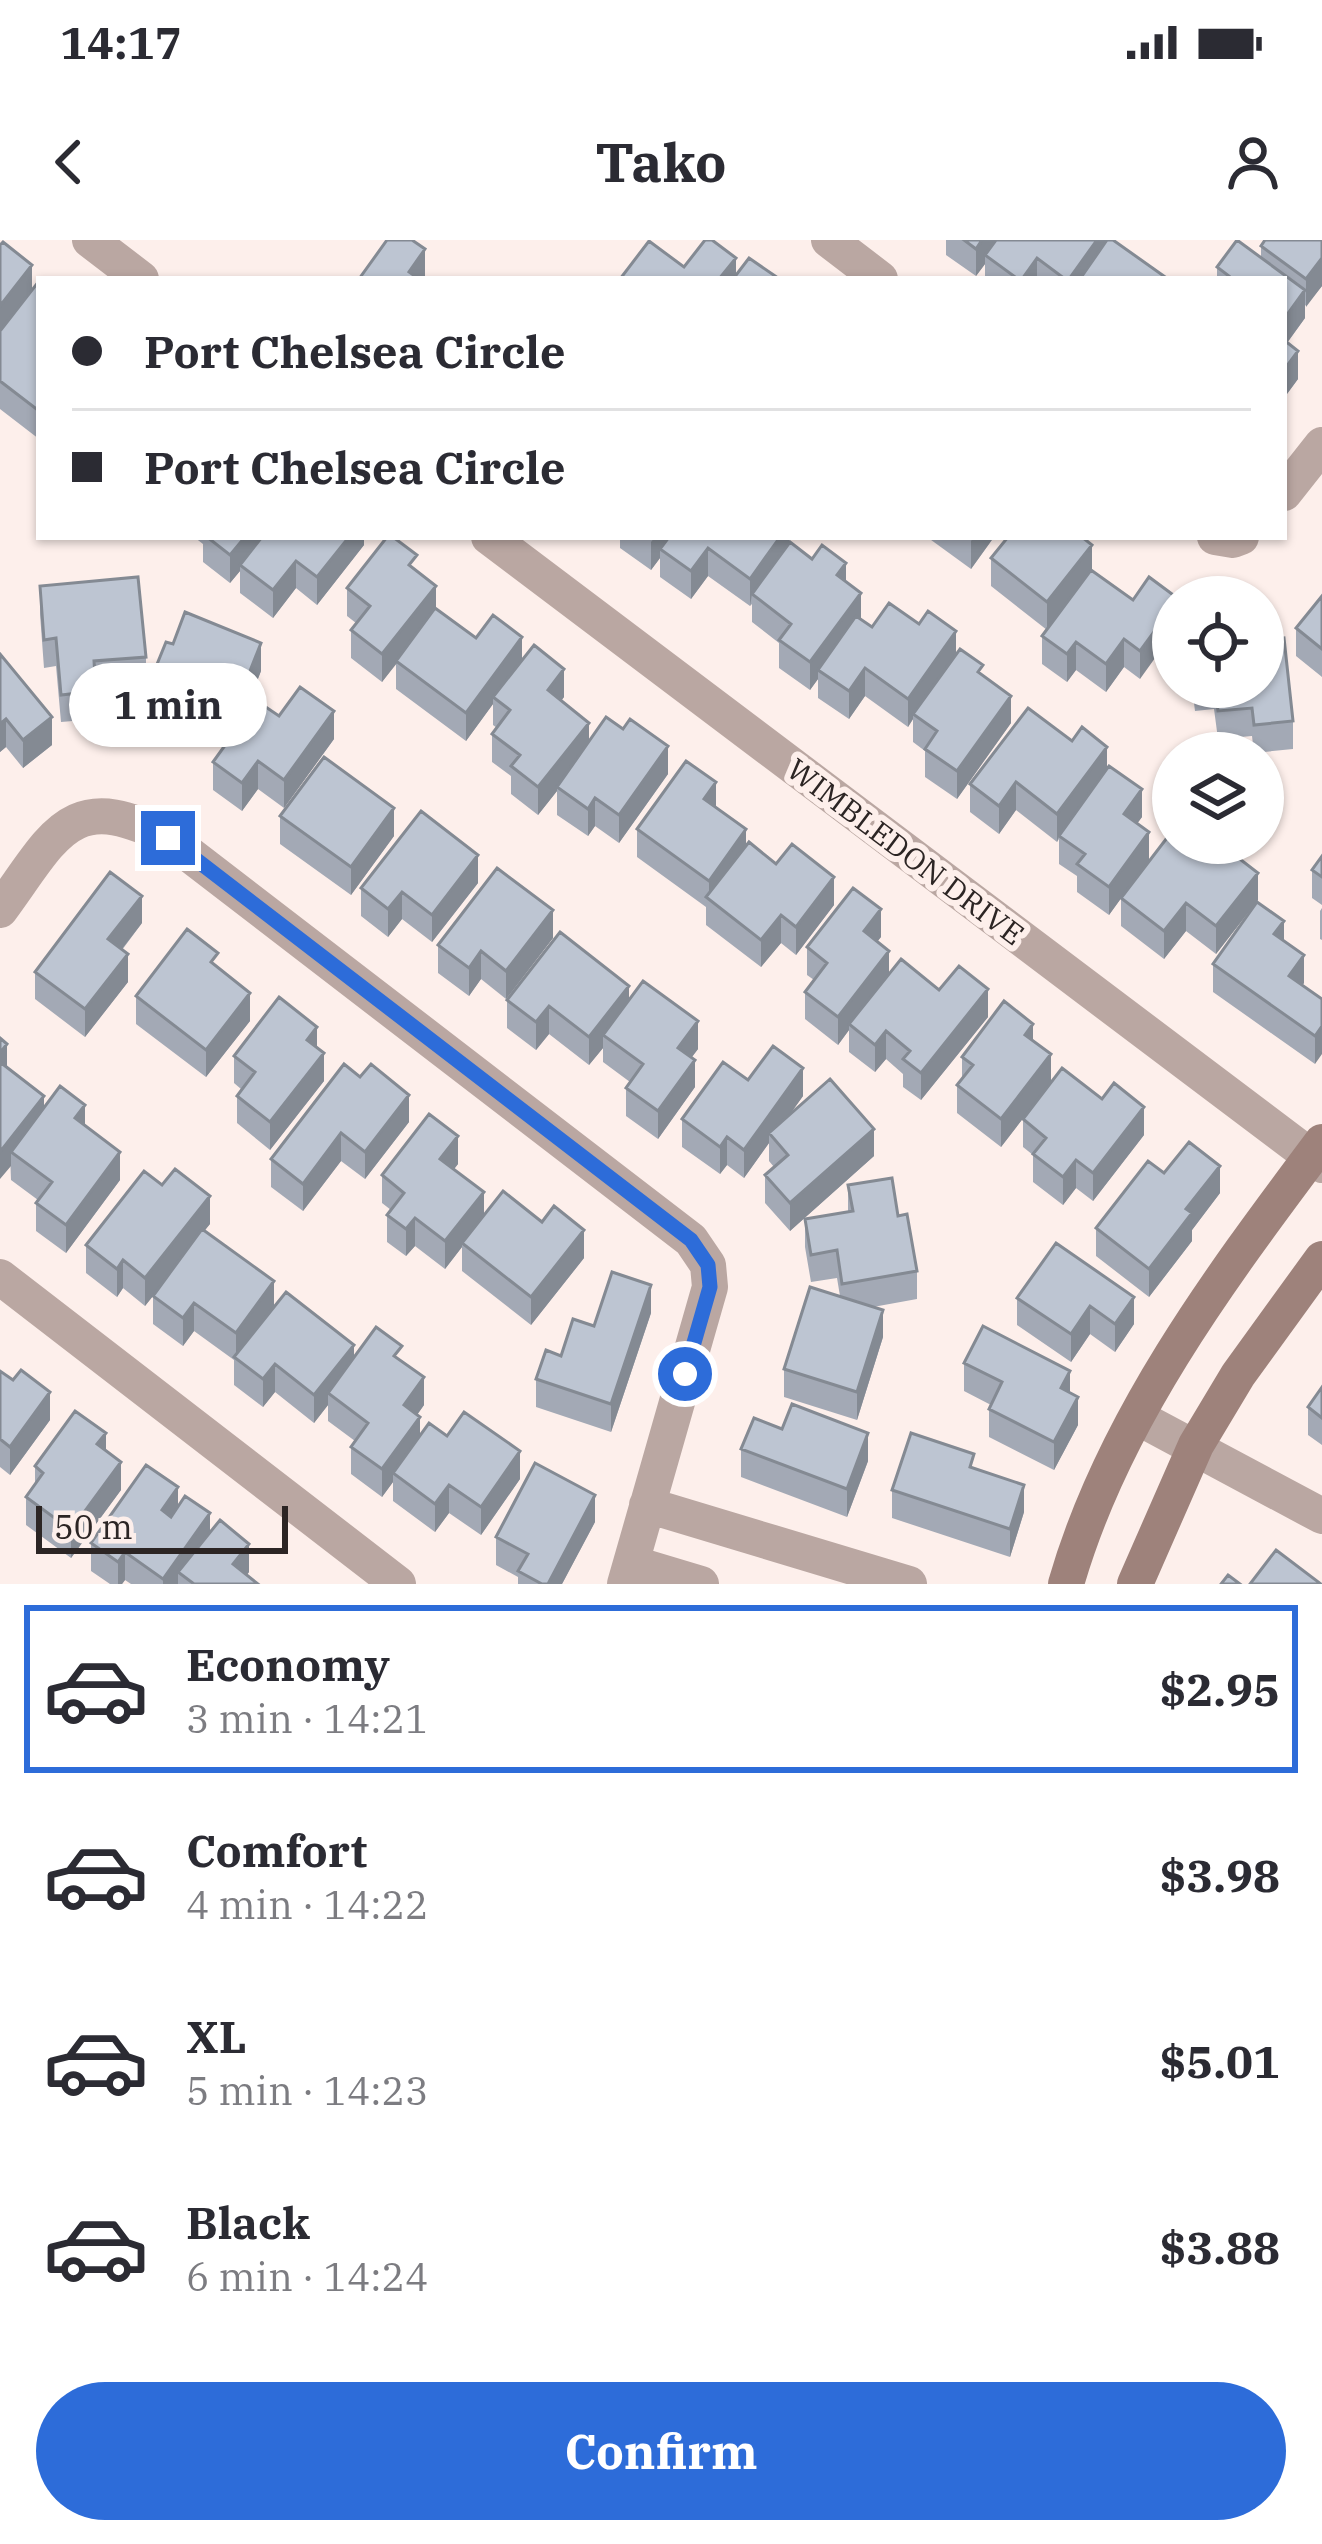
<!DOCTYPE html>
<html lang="en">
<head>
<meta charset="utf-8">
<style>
	body { margin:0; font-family:"IBM Plex Serif",serif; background:#f2f2f3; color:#2b2b33; height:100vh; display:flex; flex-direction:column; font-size:45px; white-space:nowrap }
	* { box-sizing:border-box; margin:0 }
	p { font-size:39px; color:#7c7c81 }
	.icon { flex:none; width:66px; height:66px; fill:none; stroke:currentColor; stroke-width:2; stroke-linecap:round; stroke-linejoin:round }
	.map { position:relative; height:1344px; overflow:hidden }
	.details { display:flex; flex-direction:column; background:#fff; flex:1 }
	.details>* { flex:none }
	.banner { position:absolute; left:36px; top:36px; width:1251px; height:264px; border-radius:0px; box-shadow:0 3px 9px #0004; display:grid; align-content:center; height:264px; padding:0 36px; background:#fff }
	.buttons { position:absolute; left:1152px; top:336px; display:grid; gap:24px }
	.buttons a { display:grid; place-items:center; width:132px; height:132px; border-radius:50%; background:#fff; box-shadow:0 3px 9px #0004; font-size:60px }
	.scale { position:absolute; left:36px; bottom:30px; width:252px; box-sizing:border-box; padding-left:12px; border:6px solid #2c2524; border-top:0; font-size:33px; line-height:42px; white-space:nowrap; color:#2c2524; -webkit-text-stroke:9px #fdefeb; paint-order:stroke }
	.end { position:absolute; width:54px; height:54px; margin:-27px; border:15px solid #2d6cd9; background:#fff; box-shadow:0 0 0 6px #fff }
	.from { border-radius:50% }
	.bubble { position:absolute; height:84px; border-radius:42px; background:#fff; box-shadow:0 3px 9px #0004; font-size:39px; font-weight:700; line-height:84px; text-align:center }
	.banner b { display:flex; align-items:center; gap:42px; height:114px; font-size:45px }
	.banner b+b { border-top:3px solid #e1e1e2 }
	.banner i { width:30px; height:30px; background:#2b2b33 }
	ul { padding:21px 0 0; list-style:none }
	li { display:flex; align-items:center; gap:36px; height:168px; margin:0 24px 18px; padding:0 12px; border:6px solid transparent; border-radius:0px }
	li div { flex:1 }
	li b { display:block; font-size:45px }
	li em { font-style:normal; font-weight:700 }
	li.current { border-color:#2d6cd9 }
	li>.icon { width:108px; height:108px; stroke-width:1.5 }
	.action { display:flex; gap:24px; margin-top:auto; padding:24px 36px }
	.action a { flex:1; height:138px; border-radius:72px; background:#2d6cd9; color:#fff; font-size:48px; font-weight:700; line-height:138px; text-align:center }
	.status { display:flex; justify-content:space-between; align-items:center; height:84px; padding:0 60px; background:#fff; direction:ltr }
	.status svg { height:33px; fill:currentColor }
	header { display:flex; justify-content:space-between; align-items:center; height:156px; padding:0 36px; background:#fff; font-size:54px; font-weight:700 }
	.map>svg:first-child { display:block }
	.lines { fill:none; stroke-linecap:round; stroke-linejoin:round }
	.minor { stroke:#baa7a2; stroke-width:36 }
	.secondary { stroke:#9e827b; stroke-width:36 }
	.wall { fill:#a3a9b5 }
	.shaded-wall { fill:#848a93 }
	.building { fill:#bdc5d2; stroke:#848a93; stroke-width:3 }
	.route { stroke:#2d6cd9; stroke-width:15 }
	.labels { text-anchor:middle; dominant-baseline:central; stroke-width:12; stroke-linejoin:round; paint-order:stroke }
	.street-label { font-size:30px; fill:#2c2524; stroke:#fdefeb }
</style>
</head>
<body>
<div class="status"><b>14:17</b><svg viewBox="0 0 49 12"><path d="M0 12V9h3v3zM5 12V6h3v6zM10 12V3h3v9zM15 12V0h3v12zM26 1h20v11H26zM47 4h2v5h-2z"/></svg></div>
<header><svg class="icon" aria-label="back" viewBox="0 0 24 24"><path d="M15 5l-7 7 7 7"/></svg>Tako<svg class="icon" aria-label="person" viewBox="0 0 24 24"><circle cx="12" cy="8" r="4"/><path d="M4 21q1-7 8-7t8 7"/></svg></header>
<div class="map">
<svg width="1322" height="1344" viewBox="0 0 1322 1344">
	<rect width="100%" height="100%" fill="#fdefeb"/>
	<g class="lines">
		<path class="minor" d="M90 0 141 39
			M829 0 880 39
			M1284 253 1322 205
			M489 297 1322 925
			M1215 297 1233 300 1241 297
			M0 670C54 597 70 545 168 598L691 1000 708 1025 710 1047 625 1344
			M0 1037 398 1344
			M1137 1177 1322 1276
			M647 1265 909 1344
			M631 1323 701 1344"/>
		<path class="secondary" d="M1066 1344C1113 1180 1221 1037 1322 902
			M1135 1344 1196 1205 1238 1135 1322 1019"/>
	</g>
	<path class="wall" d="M946 0H1113L1168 39H985V24L976 36 946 15Z
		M1322 0V46L1305 66V78L1287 103 1298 139 1284 158V39H1217V27L1261 17V6Z
		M0 5 32 50 39 41V199L0 169Z
		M194 297H364V305L317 365 296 348 273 378 240 353V331L230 343 203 322V304Z
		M620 297H789V304L846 342 861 379 872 387 956 414 983 436 1011 483 957 559 925 537V511L913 502V479L908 487 865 456 849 479 818 458V439L810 450 779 428V403L752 382V364L750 366 708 336 691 359 660 337V318L651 330 620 308Z
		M927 297H994L971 329Z
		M991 318 1092 331 1133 360 1149 337 1140 439 1124 427 1106 452 1076 430 1067 442 1042 424V396L1047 390 991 346Z
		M417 331 436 369 476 398 522 420 564 457 561 461 589 502 668 534 619 603 595 586 588 596 557 575V551L538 575 511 554V536L492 522V494L497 488 493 485V464L466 501 396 449V423L382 442 351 418V390L356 383 347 376V348Z
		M40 346 146 417V445L96 449V479L61 482 56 426 44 428 40 374Z
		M1322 356V437L1296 416V388Z
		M0 414 52 505 23 528 6 507 0 512Z
		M261 431 240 484 279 476 334 499 284 568 258 549 242 571 213 550V522L235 491 205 480 198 498 147 477V449Z
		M1192 447H1263L1293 481V509L1254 513 1252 496 1218 499 1214 469 1195 471Z
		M1107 529 1142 577 1137 583 1149 620 1123 656 1258 660 1216 714 1186 691 1164 719 1121 686V658L1109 675 1077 652V636L1059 624V599L1057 602 1016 570 999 594 970 572V544Z
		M716 568 746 607 776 624 834 665 796 715 781 703 761 727 706 685V667L637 617V589Z
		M280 576 394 596 351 655 280 604Z
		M1322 616V665L1312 658V630Z
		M478 643 432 702 402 679 388 697 361 676V648Z
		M1322 668V700L1320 699V671Z
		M142 683 122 710 128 742 85 797 35 759V732Z
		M881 697 877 701 889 734 939 750 988 777 921 860 903 847V834L886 819 875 832 849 812V790L838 805 805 779V752L814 740 807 735V707Z
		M553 698 506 759 481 739 469 756 438 733V705Z
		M1284 701 1304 743 1302 745 1322 759 1315 824 1213 752V724Z
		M136 756 250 781 206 837 136 784Z
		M629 759 698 809 692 817 695 847 658 899 626 876V848L630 842 603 822V808L589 825 549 794 536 810 507 788V760Z
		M1033 801 1051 842 1001 907 957 873V845L962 839V817Z
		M317 808 324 841 270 910 237 883V856L241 849 234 843V816Z
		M344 824 409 882 365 939 341 921 303 971 271 947V919Z
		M7 827 44 868 85 885 120 940 66 1013 36 991V963L38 960 11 940Z
		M748 840 803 856 790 874 874 916 790 991 765 963V935L774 927 769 921V903L744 938 727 925 720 934 682 907V879Z
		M1023 879 1144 895 1093 961 1076 948 1063 965 1033 942V915L1023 907Z
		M458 924 454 929 484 976 584 1018 531 1085 462 1031V1007L445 1029 415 1006 406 1016 387 1002V975L391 970 382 963V935Z
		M1164 933 1220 953 1192 990V1001L1149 1057 1096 1016V988Z
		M848 945 898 976 917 1031V1059L873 1067 883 1097 857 1180 784 1157V1129L840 1056 837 1038 811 1042 805 1007V979L848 972Z
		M210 984 204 990 274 1067 354 1117 402 1121 424 1165 417 1175 420 1195 447 1196 520 1239 481 1295 449 1273 435 1292 393 1261V1242L382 1257 351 1234V1207L355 1201 328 1181V1165L314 1183 275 1152 263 1167 234 1145V1120L194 1091 183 1106 153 1084V1056L145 1066 123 1048 117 1057 86 1033V1005Z
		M1134 1057V1084L1115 1112 1090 1094 1071 1122 1017 1085V1058Z
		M651 1073 611 1192 536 1167V1139L594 1086Z
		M964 1123 1070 1153 1078 1185 1054 1230 989 1197V1169L991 1165 964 1151Z
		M0 1131 50 1180 10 1235 0 1227Z
		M1322 1147V1205L1308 1195V1167Z
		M741 1209 868 1221 847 1277 741 1237Z
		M106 1211 121 1250 71 1318 26 1285V1257L35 1245V1226Z
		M974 1228 1024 1272 1010 1317 892 1278V1250Z
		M178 1266 210 1292 249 1332 247 1335 258 1344H131L125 1340 122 1344H110L91 1331V1303Z
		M595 1282 562 1344H518V1337L496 1325V1297Z"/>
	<path class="shaded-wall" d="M982 0H1003L985 15V24L976 36V9Z
		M1097 0H1107L1089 39H1069Z
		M425 9V37L423 39H409V32Z
		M736 18V39H719Z
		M1037 18V39H1022Z
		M1322 18V46L1306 67V39Z
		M32 25V52L0 94V66Z
		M1305 50V78L1284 107V79Z
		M1298 111V139L1284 158V130Z
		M245 297H267L240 325V331L230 343V315Z
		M349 297H364V305L317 365V337Z
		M655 297H676L660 309V318L651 330V302Z
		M780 297H789V313L752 354 750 366V339Z
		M974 297H994L971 329V301Z
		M1092 305V333L1047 390V362Z
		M708 308V336L691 359V331Z
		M296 321V348L273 378V350Z
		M846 323V351L837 335Z
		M436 346V374L382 442V414Z
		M861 353V381L818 430V439L810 450V422Z
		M1173 366V393L1140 439V411Z
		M956 391V419L913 474V479L908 487V459Z
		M522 397V425L493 457V464L466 501V473Z
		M1124 399V427L1106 452V424Z
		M1076 402V430L1067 442V414Z
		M261 403V431L237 492V464Z
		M865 428V456L849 479V451Z
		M564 429V457L548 478V450Z
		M205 452V480L198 498V470Z
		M1011 456V483L957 559V531Z
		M334 471V499L284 568V540Z
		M52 477V505L23 528V500Z
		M6 479V507L0 512V484Z
		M589 483V511L557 547V551L538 575V547Z
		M668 506V534L619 603V575Z
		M1107 507V535L1059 596 1057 602V574Z
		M258 521V549L242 571V543Z
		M716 542V570L704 559Z
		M1016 542V570L999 594V566Z
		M1142 549V577L1124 602V574Z
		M595 558V586L588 596V569Z
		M394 568V596L351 655V627Z
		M746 589V617L709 659V641Z
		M1149 592V620L1109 675V647Z
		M478 615V643L432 702V675Z
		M1258 633V660L1216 714V686Z
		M834 637V665L796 715V687Z
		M402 652V679L388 697V669Z
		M142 656V683L108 727V699Z
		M1186 663V691L1164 719V691Z
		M881 669V697L864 719V691Z
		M553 670V698L506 759V731Z
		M781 675V703L761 727V700Z
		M1284 681V709L1274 694Z
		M481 711V739L469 756V728Z
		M889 711V738L849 784V790L838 805V777Z
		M128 714V742L85 797V769Z
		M1304 715V743L1289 764V736Z
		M629 746V774L603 795V808L589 825V797Z
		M988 749V777L921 860V833Z
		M250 753V781L206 837V810Z
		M549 766V794L536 810V782Z
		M698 781V809L678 835V808Z
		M1033 784V812L1025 795Z
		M1322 786V814L1315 824V796Z
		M317 787V815L307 800Z
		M886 791V819L875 832V805Z
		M7 804V832L0 841V813Z
		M324 813V841L270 910V882Z
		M1051 814V842L1001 907V879Z
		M695 820V847L658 899V871Z
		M803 828V856L773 898 769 893V903L744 938V910Z
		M409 855V882L365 939V912Z
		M44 856V884L11 912V926L0 939V912Z
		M85 865V893L75 878Z
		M1144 867V895L1093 961V933Z
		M874 889V916L790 991V963Z
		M341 893V921L303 971V944Z
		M458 896V924L440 947V919Z
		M727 897V925L720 934V907Z
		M120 912V940L66 1013V985Z
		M1076 920V948L1063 965V937Z
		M1220 926V953L1192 990V1001L1149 1057V1029L1186 969Z
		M484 952V980L462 1003V1007L445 1029V1001Z
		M210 956V984L145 1066V1038Z
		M415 978V1006L406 1016V989Z
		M584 990V1018L531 1085V1057Z
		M123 1020V1048L117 1057V1029Z
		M274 1041V1069L236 1118V1093Z
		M651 1045V1073L611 1192V1164Z
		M1134 1057V1084L1115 1112V1084Z
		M194 1063V1091L183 1106V1078Z
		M1090 1066V1094L1071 1122V1094Z
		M883 1070V1097L857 1180V1152Z
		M354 1105V1133L328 1153V1165L314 1183V1155Z
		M275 1124V1152L263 1167V1139Z
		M1070 1131V1159L1061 1148Z
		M424 1137V1165L404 1193V1165Z
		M50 1152V1180L10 1235V1207Z
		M1078 1157V1185L1054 1230V1202Z
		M420 1177V1205L393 1233V1242L382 1257V1229Z
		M106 1193V1221L97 1204Z
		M868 1193V1221L847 1277V1249Z
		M520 1211V1239L481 1295V1267Z
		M121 1222V1250L71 1318V1290Z
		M449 1245V1273L435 1292V1264Z
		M1024 1245V1272L1010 1317V1289Z
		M178 1247V1275L162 1298V1270Z
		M595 1255V1282L562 1344H548Z
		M210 1273V1301L178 1332V1344H163V1339Z
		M249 1304V1332L239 1344 233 1324Z
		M125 1312V1340L122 1344H118V1322Z"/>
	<path class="building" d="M387 0H412L425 9 409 32 419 39H359Z
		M705 0H712L736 18 719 39H620L649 1 684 27Z
		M964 0H982L976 9Z
		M996 0H1097L1069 39H1065L1037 18 1022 39H1018L985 15Z
		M1107 0H1113L1168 39H1080Z
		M1237 0 1305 50 1284 79V39H1227L1229 36 1217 27Z
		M1265 0H1322V18L1306 39 1261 6Z
		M3 2 32 25 0 66V5Z
		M749 18 778 38 777 39H733Z
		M39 41V171L0 141V91Z
		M1284 100 1298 111 1284 130Z
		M207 297H245L230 315Z
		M262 297H349L317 337 296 321 273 350 240 325Z
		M387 297H393L417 315 409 325 436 346 382 414 351 390 370 366 347 348Z
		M669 297H780L750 339 708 308 691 331 660 309Z
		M1008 297H1082L1092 305 1047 362 991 318Z
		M790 302 812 319 822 305 846 323 837 335 861 353 810 422 779 400 791 384 752 354Z
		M1091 330 1133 360 1149 337 1176 357H1173V366L1140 411 1124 399 1106 424 1076 402 1067 414 1042 396Z
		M138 337 146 417 94 421 96 451 61 455 56 398 44 400 40 346Z
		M1322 356V409L1296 388Z
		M889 363 919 384 928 371 956 391 908 459 865 428 849 451 818 430 856 376 872 387Z
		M435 368 476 398 493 375 522 397 466 473 396 421Z
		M185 372 261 403 237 464 205 452 198 470 147 449 166 402 173 404Z
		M1284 398 1293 481 1254 485 1252 468 1218 471 1215 447H1263V401Z
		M534 405 564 429 548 450 589 483 538 547 511 526 520 515 492 494 510 470 493 457Z
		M960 409 983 425 978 432 1011 456 957 531 925 509 937 491 913 474Z
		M0 414 52 477 23 500 6 479 0 484Z
		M300 447 334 471 284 540 258 521 242 543 213 522 257 461 279 476Z
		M1028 468 1072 501 1082 487 1107 507 1057 574 1016 542 999 566 970 544Z
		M606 477 623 489 630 479 668 506 619 575 595 558 588 569 557 547Z
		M324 517 394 568 351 627 280 576Z
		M686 521 716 542 704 559 746 589 709 641 637 589Z
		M1109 526 1142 549 1124 574 1149 592 1109 647 1077 624 1085 614 1059 596Z
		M421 571 478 615 432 675 402 652 388 669 361 648Z
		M1173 590V603H1219L1258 633 1216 686 1186 663 1164 691 1121 658Z
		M749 602 776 624 792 604 834 637 796 687 781 675 761 700 706 657Z
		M1322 616V637L1312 630Z
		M497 628 553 670 506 731 481 711 469 728 438 705Z
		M110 632 142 656 108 699 128 714 85 769 35 732Z
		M853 648 881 669 864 691 889 711 838 777 805 752 827 723 807 707Z
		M1257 662 1284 681 1274 694 1304 715 1289 736 1322 759V786L1315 796 1213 724Z
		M187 689 218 713 211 722 250 753 206 810 136 756Z
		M560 692 629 746 589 797 549 766 536 782 507 760Z
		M901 719 939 750 959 726 988 749 921 833 903 819 910 811 886 791 875 805 849 784Z
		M643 741 698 781 678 808 695 820 658 871 626 848 643 824 603 795Z
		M279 757 317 787 307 800 324 813 270 882 237 856 255 832 234 816Z
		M1004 761 1033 784 1025 795 1051 814 1001 879 957 845 973 825 962 817Z
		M0 798 7 804 0 813Z
		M773 806 803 828 744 910 727 897 720 907 682 879 723 822 748 840Z
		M0 822 44 856 0 912Z
		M344 824 360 837 371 824 409 855 365 912 341 893 303 944 271 919Z
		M1062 828 1102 859 1114 843 1144 867 1093 933 1076 920 1063 937 1033 914 1046 898 1023 879Z
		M830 839 874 889 790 963 765 935 788 915 769 893Z
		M60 846 85 865 75 878 120 912 66 985 36 963 52 942 11 912Z
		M429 874 458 896 440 919 484 952 445 1001 415 978 406 989 387 975 404 953 382 935Z
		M1189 902 1220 926 1186 969 1192 973 1149 1029 1096 988 1148 921 1164 933Z
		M175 929 210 956 145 1038 123 1020 117 1029 86 1005 144 931 162 945Z
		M892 938 898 976 907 974 917 1031 842 1044 837 1010 811 1015 805 979 853 971 848 945Z
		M503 951 542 982 554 966 584 990 531 1057 462 1003Z
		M202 989 274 1041 236 1093 194 1063 183 1078 153 1056Z
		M1056 1003 1134 1057 1115 1084 1090 1066 1071 1094 1017 1058Z
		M612 1032 651 1045 611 1164 536 1139 546 1110 561 1116 573 1079 594 1086Z
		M810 1047 883 1070 857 1152 784 1129Z
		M286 1052 354 1105 314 1155 275 1124 263 1139 234 1117Z
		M983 1086 1070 1131 1061 1148 1078 1157 1054 1202 989 1169 1002 1142 964 1123Z
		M376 1087 402 1106 394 1116 424 1137 404 1165 420 1177 382 1229 351 1207 368 1183 328 1153Z
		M21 1130 50 1152 10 1207 0 1199V1131L13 1140Z
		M1322 1147V1178L1308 1167Z
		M792 1164 868 1193 847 1249 741 1209 754 1178 782 1189Z
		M75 1171 106 1193 97 1204 121 1222 71 1290 26 1257 43 1233 35 1226Z
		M464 1172 520 1211 481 1267 449 1245 435 1264 393 1233 429 1183 447 1196Z
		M911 1193 974 1214 970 1227 1024 1245 1010 1289 892 1250Z
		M535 1223 595 1255 548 1344H542L518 1331 528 1314 496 1297Z
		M146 1225 178 1247 162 1270 171 1277 185 1256 210 1273 163 1339 125 1312 118 1322 91 1303Z
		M220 1280 249 1304 233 1324 258 1344H194L178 1332Z
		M1276 1310 1321 1344H1250Z
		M1228 1335 1240 1344H1221Z"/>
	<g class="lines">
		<path class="route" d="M168 598 691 1000 708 1025 710 1047 685 1134"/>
	</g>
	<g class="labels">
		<g class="street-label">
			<text transform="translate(906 611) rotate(37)">WIMBLEDON DRIVE</text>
		</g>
	</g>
</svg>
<div class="buttons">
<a><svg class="icon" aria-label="locate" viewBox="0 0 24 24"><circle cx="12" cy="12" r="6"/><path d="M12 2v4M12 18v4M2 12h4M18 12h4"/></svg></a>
<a><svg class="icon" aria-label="layers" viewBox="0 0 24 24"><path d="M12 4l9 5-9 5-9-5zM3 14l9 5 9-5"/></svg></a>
</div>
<div class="scale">50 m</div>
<i class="end from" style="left:685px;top:1134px"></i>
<i class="end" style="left:168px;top:598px"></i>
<div class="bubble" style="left:69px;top:423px;width:198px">1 min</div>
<div class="banner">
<b><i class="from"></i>Port Chelsea Circle</b>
<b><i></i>Port Chelsea Circle</b>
</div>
</div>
<section class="details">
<ul>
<li class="current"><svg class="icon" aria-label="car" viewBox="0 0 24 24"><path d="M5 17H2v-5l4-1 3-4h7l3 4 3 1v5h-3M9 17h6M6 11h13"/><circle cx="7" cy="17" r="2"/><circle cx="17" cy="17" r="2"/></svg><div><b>Economy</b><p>3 min · 14:21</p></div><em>$2.95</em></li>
<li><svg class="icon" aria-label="car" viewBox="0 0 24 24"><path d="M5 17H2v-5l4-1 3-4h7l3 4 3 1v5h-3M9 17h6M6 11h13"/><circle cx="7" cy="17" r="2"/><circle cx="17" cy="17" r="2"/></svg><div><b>Comfort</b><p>4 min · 14:22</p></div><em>$3.98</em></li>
<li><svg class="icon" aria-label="car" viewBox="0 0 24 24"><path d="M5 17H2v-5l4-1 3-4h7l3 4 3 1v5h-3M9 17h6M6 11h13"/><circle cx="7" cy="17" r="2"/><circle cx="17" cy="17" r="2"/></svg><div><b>XL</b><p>5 min · 14:23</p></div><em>$5.01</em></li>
<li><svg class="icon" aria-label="car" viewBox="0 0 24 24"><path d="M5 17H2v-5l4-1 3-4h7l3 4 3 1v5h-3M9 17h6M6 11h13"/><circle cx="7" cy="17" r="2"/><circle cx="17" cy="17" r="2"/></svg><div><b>Black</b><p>6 min · 14:24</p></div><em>$3.88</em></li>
</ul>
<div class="action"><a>Confirm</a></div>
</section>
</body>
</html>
